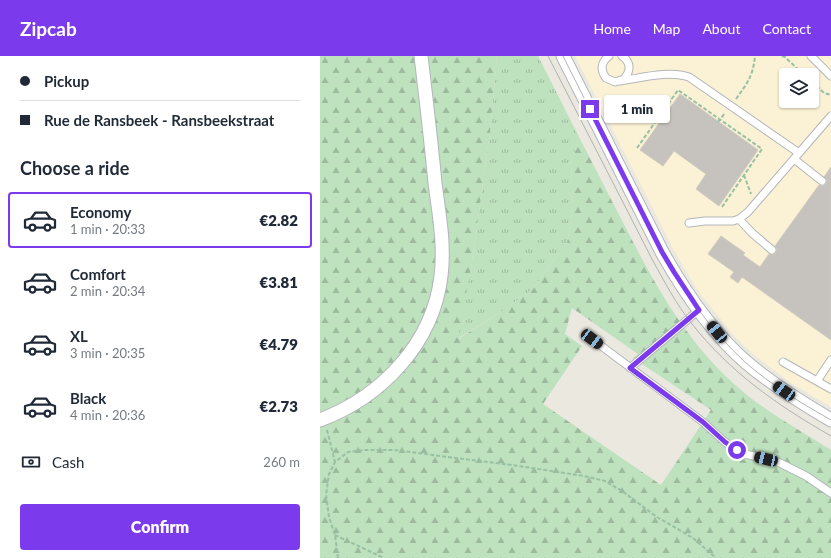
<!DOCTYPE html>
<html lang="en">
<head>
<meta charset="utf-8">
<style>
	body { margin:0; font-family:Lato,sans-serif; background:#f2f2f3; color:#1f2937; height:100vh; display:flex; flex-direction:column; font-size:15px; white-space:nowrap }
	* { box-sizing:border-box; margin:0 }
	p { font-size:13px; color:#747a83 }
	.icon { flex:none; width:22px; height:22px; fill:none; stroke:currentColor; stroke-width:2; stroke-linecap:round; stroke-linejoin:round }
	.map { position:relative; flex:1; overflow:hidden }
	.side { display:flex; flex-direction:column; background:#fff; width:320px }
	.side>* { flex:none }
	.banner { display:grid; align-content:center; height:88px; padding:0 20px; background:#fff }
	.controls { position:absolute; left:459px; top:12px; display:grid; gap:8px }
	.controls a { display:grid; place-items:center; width:40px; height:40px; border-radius:4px; background:#fff; box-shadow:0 1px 3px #0004; font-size:20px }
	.end { position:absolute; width:18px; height:18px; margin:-9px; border:5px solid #7c3aed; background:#fff; box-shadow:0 0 0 2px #fff }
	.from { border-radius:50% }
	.bubble { position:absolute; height:28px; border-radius:4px; background:#fff; box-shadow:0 1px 3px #0004; font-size:13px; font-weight:800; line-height:28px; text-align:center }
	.car { position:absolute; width:12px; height:24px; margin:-12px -6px; border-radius:5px; box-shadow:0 0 3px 1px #0007; background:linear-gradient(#222 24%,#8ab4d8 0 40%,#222 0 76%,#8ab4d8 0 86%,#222 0) }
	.banner b { display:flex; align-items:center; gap:14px; height:38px; font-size:15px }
	.banner b+b { border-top:1px solid #e0e1e3 }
	.banner i { width:10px; height:10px; background:#1f2937 }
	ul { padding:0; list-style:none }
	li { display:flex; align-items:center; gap:12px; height:56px; margin:0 8px 6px; padding:0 12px; border:2px solid transparent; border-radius:4px }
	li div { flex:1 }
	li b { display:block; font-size:15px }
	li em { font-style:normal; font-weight:800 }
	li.on { border-color:#7c3aed }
	li>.icon { width:36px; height:36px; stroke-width:1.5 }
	h2 { padding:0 20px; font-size:18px; line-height:48px }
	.pay { display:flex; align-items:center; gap:10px; height:44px; padding:0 20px; font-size:15px }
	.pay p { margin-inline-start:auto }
	.button { display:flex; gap:8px; margin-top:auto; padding:8px 20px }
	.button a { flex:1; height:46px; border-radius:4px; background:#7c3aed; color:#fff; font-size:16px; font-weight:800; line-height:46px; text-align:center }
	header { display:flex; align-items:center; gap:24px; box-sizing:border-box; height:56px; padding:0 20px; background:#7c3aed; color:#fff }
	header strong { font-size:19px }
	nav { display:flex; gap:22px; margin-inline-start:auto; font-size:14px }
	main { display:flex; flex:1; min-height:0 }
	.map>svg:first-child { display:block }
	.commercial { fill:#fbf1d5; fill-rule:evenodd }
	.grass { fill:url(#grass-tufts) }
	.forest { fill:url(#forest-firs); fill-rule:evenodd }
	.building { fill:#c6c3be; stroke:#cfcabf }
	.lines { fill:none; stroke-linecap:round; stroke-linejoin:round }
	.service-casing { stroke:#b3b6ba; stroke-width:9 }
	.minor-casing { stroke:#b3b6ba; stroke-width:15 }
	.path { stroke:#98c1a3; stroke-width:2; stroke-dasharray:4 2; stroke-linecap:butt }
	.service { stroke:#fff; stroke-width:7 }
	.minor { stroke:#fff; stroke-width:13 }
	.tram { stroke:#b1b2b2; stroke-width:1 }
	.route { stroke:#7c3aed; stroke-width:5 }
</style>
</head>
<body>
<header>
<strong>Zipcab</strong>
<nav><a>Home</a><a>Map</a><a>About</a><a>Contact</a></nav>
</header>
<main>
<section class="side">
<div class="banner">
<b><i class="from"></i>Pickup</b>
<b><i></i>Rue de Ransbeek - Ransbeekstraat</b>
</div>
<h2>Choose a ride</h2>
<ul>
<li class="on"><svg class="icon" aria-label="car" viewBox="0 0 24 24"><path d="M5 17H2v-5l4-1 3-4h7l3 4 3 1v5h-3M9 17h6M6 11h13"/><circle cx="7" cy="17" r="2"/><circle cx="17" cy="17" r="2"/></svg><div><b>Economy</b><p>1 min · 20:33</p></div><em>€2.82</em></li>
<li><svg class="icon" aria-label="car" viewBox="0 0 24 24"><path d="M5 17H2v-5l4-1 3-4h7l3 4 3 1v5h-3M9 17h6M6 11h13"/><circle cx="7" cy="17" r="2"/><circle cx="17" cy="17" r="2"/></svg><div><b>Comfort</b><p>2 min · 20:34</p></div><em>€3.81</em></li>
<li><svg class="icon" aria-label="car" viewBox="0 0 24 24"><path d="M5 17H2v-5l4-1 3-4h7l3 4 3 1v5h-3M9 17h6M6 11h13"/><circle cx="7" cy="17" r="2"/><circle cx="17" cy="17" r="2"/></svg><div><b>XL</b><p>3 min · 20:35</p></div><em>€4.79</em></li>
<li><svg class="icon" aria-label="car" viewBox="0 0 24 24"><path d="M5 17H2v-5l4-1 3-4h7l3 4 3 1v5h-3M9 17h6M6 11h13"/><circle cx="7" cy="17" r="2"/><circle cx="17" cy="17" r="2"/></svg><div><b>Black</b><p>4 min · 20:36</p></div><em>€2.73</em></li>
</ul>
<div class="pay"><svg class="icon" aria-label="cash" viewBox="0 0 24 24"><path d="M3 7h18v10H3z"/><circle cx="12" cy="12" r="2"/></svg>Cash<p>260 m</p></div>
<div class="button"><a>Confirm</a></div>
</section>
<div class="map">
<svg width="511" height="502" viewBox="0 0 511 502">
	<defs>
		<pattern id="grass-tufts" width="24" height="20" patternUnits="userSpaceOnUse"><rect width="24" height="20" fill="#bee1be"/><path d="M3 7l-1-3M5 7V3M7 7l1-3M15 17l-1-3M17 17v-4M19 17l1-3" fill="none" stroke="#9dba9e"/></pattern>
		<pattern id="forest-firs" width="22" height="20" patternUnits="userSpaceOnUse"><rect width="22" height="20" fill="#bee1be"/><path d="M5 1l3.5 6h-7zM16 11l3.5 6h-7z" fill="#9dba9e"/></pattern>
	</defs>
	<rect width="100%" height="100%" fill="#ebe8e0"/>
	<path class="commercial" d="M255 0H511V351L471 327 434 299 417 283 390 250 376 232 356 198ZM466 19H492V45H466Z"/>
	<path class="grass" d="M177 0H218L259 81 251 108 253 151 247 187 232 206 213 233 184 254 137 283 152 206 170 76Z"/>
	<path class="forest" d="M0 0H177L170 76 152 206 138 283 184 254 213 233 232 206 247 187 253 151 251 108 259 81C277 115 294 150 312 184 339 236 369 287 413 327 442 354 478 373 511 394V502H0ZM252 252 318 298 313 302 391 354 341 429 223 348 262 290 245 278Z"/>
	<path class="building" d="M360 38 438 94 399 150 376 133 386 118 354 95 343 110 320 94Z
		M511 111V284L422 221 418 227 410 221 414 216 388 198 401 180 425 197 423 199 440 211 449 198 453 199 456 197 457 193 455 190 499 129 503 130 506 128 507 124 504 121Z"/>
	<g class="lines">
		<defs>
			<path id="service" d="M289 0C281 6 280 14 286 22L295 26 304 23C311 15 311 6 302 0
				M491 0 511 20
				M300 25C321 22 349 14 369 21L479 97
				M474 103 502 125
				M419 163 432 177 452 194
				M369 167 385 165H413L419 163 428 156 511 60
				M272 283 383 366 405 386 417 394 425 398 458 406 486 420 511 437
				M463 306 511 333
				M310 312 379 254
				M497 325 511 304"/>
			<path id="minor" d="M243 0 342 196C365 237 392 277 427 307 453 329 482 347 511 364
				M0 364C61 341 113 288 121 220 125 189 119 158 115 127 111 84 106 42 101 0"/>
		</defs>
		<use href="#service" class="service-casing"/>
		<use href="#minor" class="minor-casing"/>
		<path class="path" d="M462 0 465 1 484 19
			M492 26 504 37 511 39
			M416 43C428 26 433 20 435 0
			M398 66 405 57
			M317 92 358 34 442 93 402 151
			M424 119 431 138
			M7 374 15 406
			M15 479 64 502
			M18 502 15 479 9 461 6 439 9 418 15 406 28 396 45 394H74L199 410 264 420 285 425 302 435 337 461 373 482 396 502"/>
		<use href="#service" class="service"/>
		<use href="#minor" class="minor"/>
		<path class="tram" d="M228 0 332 203C344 225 356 248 372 268 411 317 457 349 511 380
			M243 0 342 197C365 237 391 275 425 306 451 329 481 347 511 364"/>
	</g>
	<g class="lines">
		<path class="route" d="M270 53 342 196 354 216 379 254 310 312 383 366 405 386 417 394"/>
	</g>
</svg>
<div class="controls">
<a><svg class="icon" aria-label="layers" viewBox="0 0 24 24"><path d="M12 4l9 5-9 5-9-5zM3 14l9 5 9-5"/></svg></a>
</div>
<i class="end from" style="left:417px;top:394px"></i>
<i class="end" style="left:270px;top:53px"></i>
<div class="bubble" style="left:284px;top:39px;width:66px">1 min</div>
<i class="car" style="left:397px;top:276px;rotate:321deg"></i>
<i class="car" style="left:272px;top:283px;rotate:127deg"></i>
<i class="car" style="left:464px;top:335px;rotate:305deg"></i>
<i class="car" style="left:446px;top:403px;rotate:283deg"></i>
</div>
</main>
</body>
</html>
